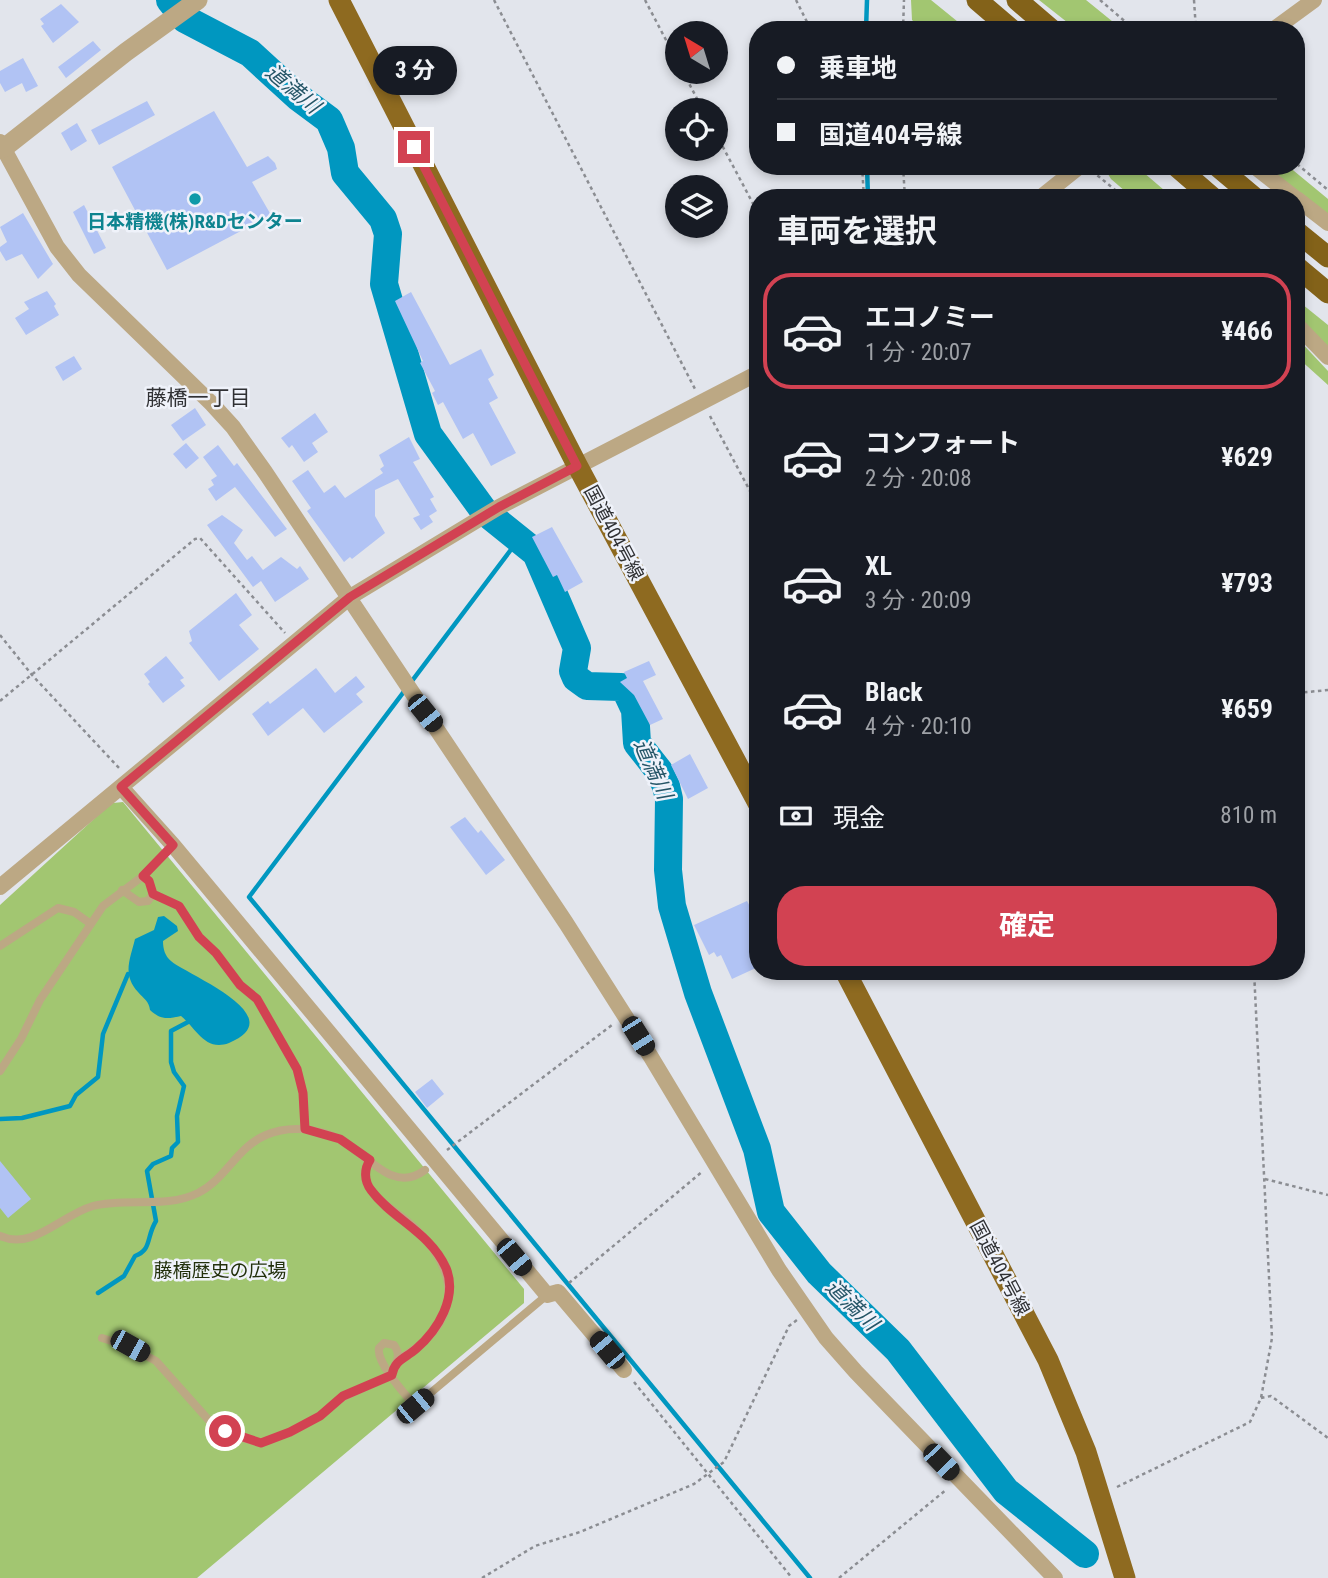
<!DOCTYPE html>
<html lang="ja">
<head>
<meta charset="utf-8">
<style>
	body { margin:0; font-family:"Roboto Condensed","Noto Sans JP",sans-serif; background:#20242c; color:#f1f3f6; height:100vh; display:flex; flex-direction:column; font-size:26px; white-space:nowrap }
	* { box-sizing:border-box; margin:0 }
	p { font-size:23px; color:#9ea1a6 }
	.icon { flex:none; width:38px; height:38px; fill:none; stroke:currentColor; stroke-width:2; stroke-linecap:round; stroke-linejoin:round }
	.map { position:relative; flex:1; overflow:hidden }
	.sheet { position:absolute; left:749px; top:189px; width:556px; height:791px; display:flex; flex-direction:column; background:#171b24; border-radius:28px; box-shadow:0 4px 10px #0003 }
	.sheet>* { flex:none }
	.hud { position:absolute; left:749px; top:21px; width:556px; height:154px; border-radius:28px; box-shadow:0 4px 10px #0003; display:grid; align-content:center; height:154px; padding:0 28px; background:#171b24 }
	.needle { width:46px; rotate:322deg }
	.controls { position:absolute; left:665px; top:21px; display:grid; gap:14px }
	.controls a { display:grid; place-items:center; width:63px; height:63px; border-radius:50%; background:#171b24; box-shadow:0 4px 10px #0003; font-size:35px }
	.end { position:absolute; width:32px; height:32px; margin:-16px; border:9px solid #d24252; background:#fff; box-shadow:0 0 0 4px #fff }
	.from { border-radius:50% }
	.bubble { position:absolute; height:49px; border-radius:24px; background:#171b24; box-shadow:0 4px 10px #0003; font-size:23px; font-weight:700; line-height:49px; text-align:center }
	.car { position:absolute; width:21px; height:42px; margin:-21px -10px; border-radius:9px; box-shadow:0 0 5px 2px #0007; background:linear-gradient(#222 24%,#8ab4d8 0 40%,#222 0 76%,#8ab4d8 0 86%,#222 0) }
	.hud b { display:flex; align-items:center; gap:24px; height:66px; font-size:26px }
	.hud b+b { border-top:2px solid #363941 }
	.hud i { width:18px; height:18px; background:#f1f3f6 }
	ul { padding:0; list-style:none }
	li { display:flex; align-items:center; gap:21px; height:116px; margin:0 14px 10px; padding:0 14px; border:4px solid transparent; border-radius:28px }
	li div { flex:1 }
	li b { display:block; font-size:26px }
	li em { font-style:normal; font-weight:700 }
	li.on { border-color:#d24252 }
	li>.icon { width:63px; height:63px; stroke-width:1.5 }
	h2 { padding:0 28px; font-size:32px; line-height:84px }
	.pay { display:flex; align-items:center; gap:18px; height:77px; padding:0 28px; font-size:26px }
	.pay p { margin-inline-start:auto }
	.button { display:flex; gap:14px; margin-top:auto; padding:14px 28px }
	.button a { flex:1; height:80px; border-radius:28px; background:#d24252; color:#fff; font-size:28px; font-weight:700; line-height:80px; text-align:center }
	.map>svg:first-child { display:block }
	.green { fill:#a2c671 }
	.water { fill:#0097c0 }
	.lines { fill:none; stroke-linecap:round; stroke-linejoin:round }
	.stream { stroke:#0097c0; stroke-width:4.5 }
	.river { stroke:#0097c0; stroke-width:28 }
	.building { fill:#b1c3f4 }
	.path { stroke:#8b8d92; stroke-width:2.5; stroke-dasharray:3.5 3.5; stroke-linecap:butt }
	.service { stroke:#bca884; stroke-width:8 }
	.minor { stroke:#bca884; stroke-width:16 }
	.tertiary { stroke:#bca884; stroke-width:19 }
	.trunk { stroke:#8e6a20; stroke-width:21 }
	.motorway { stroke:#836219; stroke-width:21 }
	.route { stroke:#d24252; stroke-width:9 }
	.culture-dot { fill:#0f9aa8; stroke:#eff2fa; stroke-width:2.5 }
	.labels { text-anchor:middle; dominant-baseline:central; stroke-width:5; stroke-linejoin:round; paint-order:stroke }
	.culture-label { font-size:19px; font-weight:bold; fill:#0d838f; stroke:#eff2fa }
	.street-label { font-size:19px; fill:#303134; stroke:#eff2fa }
	.park-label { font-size:19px; fill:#22300c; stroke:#eff2fa }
	.water-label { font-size:21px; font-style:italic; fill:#255567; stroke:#eff2fa }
	.neighbourhood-label { font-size:21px; fill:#303134; stroke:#eff2fa }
</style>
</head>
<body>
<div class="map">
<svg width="1328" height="1578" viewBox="0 0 1328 1578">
	<rect width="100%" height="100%" fill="#e2e5ec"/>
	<path class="green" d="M911 0H931L968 30H923L912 20Z
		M1039 0H1086L1123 30H1077Z
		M1103 166H1136L1164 190 1165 198H1133L1111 179Z
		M1256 166H1288L1328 199V215Z
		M1297 300 1328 325V349L1297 317Z
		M1297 338 1328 371V385L1297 357Z
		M123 802 524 1289V1303L197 1578H0V905L107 807 113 803Z"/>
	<path class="water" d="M164 916 177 926 178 931 163 941C163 949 165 956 171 961 185 974 294 1016 229 1043 205 1052 196 1028 181 1016 167 1019 161 1020 150 1010 149 1001 144 999 138 992 122 974 130 960 135 939L154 930 158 917Z"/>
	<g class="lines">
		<path class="stream" d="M866 30 867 0
			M867 166 868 198
			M519 539 249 897 810 1578
			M0 1119 22 1118 70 1106 76 1095 98 1077 103 1034 128 974
			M98 1293 124 1276 135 1256C152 1250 146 1237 156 1221L147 1171 153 1164 171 1156 172 1148 178 1142 177 1116 184 1086 174 1072 171 1062V1031L188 1022"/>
		<path class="river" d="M170 0 185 19 250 53 298 97 329 120 341 148 345 173 383 219 388 234 384 284 428 434 484 511 536 553 577 648 573 671 576 678 587 686 621 687 627 693 635 710 637 743 659 771 666 786 669 799 668 870 672 906 698 993 757 1149 771 1212 819 1273 898 1350 1006 1491 1085 1554"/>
	</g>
	<path class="building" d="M61 4 79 22 53 43 41 26 44 24 40 19Z
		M93 41 101 50 66 78 58 67Z
		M23 58 38 86 26 92 22 83 5 92 0 83V71Z
		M147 101 155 115 99 145 91 130Z
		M214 111 247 167 268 156 275 163 277 169 252 182 271 215 167 270 112 167Z
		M77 123 87 141 71 151 61 133Z
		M84 205 106 248 94 254 73 212Z
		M23 213 53 264 38 279 22 254 6 261 0 251V247L7 242 0 227Z
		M47 291 56 304 54 306 59 315 26 335 15 318 29 309 24 302Z
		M411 292 450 365 481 349 494 375 488 379 498 398 489 403 516 453 491 466 473 433 463 439 443 402 438 405 432 393 435 391 420 363 423 361 395 301Z
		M74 356 82 369 63 381 55 367Z
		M195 408 206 425 183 441 171 425Z
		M315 413 328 432 312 443 318 452 304 462 292 445 289 448 281 438Z
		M409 437 420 459 413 462 434 497 430 499 437 511 429 516 433 522 421 530 413 518 420 515 398 479 375 490V516L385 533 352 559 350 557 344 562 307 511 311 508 292 481 308 470 324 493 335 485 345 498 383 473 380 469 384 466 379 455Z
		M186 443 199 458 186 469 173 454Z
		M218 445 234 466 237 463 287 529 275 537 235 487 216 501 208 489 214 485 211 480 217 476 203 457Z
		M222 515 243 530 234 543 247 560 252 556 263 570 281 557 297 569 300 566 309 579 275 602 261 581 253 587 207 525Z
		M552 527 583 582 565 592 557 575 553 577 532 537Z
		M236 593 252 615 239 625 259 649 219 681 189 643 192 641 189 631Z
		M166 656 184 678 180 680 185 686 163 703 148 684 150 682 144 674Z
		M649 661 656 675 643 681 663 719 650 725 634 695 620 682 627 678 624 672Z
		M316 668 335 693 356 676 365 687 356 694 363 702 324 733 303 708 268 736 252 714 268 701 270 704Z
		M690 754 708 788 688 799 671 765Z
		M465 817 478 833 481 830 505 860 486 875 450 827Z
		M747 901 754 914 758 912V967L732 979 721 955 717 957 714 952 709 955 694 925Z
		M432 1079 444 1094 427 1108 415 1092Z
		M0 1161 31 1199 8 1218 0 1208Z"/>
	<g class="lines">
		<path class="path" d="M494 0 695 389
			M645 0 677 61
			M796 0 811 30
			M1100 0 1135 30
			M1194 0 1196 30
			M903 30 904 0
			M683 72 703 110
			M716 134 758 213
			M1297 164 1328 190
			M862 166 864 198
			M903 166 905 198
			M1092 171 1125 198
			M710 416 758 506
			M0 635 32 675 119 768
			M1297 693 1328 690
			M0 701 195 539 200 538 285 633
			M447 1150 612 1025
			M1265 1179 1328 1195
			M569 1283 703 1171
			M634 1382 792 1578
			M1261 1398 1271 1396 1328 1438
			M1117 1487 1250 1422 1261 1398 1272 1338 1254 971
			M482 1578 535 1546 580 1532 694 1484 724 1462 789 1326 797 1320
			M839 1578 947 1489"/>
		<path class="service" d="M122 890 139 902 148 901 153 894 149 881 143 876
			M153 894 179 906 199 937 216 953 240 985 257 999 297 1069 303 1093 305 1129
			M0 946 58 908 74 912 91 924
			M0 1071 21 1039 40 1000 103 906 143 876 173 845
			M370 1160C364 1169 364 1181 371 1190 382 1206 403 1215 416 1229 464 1277 459 1325 399 1359
			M0 1236C33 1251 61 1215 93 1206 126 1197 166 1209 198 1193 226 1179 237 1147 266 1135 289 1125 317 1128 339 1139 367 1153 392 1195 425 1170
			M102 1338 130 1347 156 1361 213 1425 238 1437 261 1443 291 1432 320 1416 343 1397 392 1375C394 1362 403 1358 394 1345L384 1343 379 1348C376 1363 405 1394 415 1406L547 1295"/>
		<path class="minor" d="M1273 30 1314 0
			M0 142 57 247 79 275 212 404 233 427 265 472 566 923 651 1057 779 1270 826 1338 856 1372 1055 1578
			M1254 166 1295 198
			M1040 198 1080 166
			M1297 199 1328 223
			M1297 325 1328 357
			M121 787 173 845 547 1295 558 1292 624 1370
			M0 887 350 597 499 507 758 373"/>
		<path class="tertiary" d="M4 148 126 52 198 0"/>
		<path class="trunk" d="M339 0 577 465 758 803
			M845 971 1048 1360 1086 1452 1125 1578"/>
		<path class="motorway" d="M977 0 1012 30
			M1017 0 1052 30
			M1176 166 1213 198
			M1217 166 1255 198
			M1297 232 1328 257
			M1297 267 1328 293"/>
	</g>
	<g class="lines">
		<path class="route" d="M225 1431 261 1443 290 1432 320 1416 343 1396 392 1375C394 1360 406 1358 416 1349 438 1330 458 1297 446 1268 430 1232 392 1219 371 1190 364 1181 364 1169 370 1160L340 1139 305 1129 303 1093 297 1069 257 999 240 985 216 953 199 937 179 906 153 894 149 881 143 876 173 845 121 787 350 597 499 507 577 466 414 147"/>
	</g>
	<circle class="culture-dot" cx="195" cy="199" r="7"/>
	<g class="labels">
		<g class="culture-label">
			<text x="195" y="221">日本精機(株)R&amp;Dセンター</text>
		</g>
		<g class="street-label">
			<text transform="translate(614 533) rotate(62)">国道404号線</text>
			<text transform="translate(1000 1268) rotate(62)">国道404号線</text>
		</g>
		<g class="park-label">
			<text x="220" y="1270">藤橋歴史の広場</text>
		</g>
		<g class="water-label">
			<text transform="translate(293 89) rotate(40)">道満川</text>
			<text transform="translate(653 769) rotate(66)">道満川</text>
			<text transform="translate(852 1305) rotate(44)">道満川</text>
		</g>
		<g class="neighbourhood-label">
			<text x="198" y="398">藤橋一丁目</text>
		</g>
	</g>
</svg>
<div class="controls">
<a><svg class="needle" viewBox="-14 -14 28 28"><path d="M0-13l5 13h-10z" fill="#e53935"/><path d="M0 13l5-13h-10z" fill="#9ea1a6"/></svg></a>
<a><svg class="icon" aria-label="locate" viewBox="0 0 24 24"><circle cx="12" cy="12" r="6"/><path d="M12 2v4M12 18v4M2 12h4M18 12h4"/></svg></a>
<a><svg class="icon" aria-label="layers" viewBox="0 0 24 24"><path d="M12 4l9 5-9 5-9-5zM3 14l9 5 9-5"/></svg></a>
</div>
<i class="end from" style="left:225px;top:1431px"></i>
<i class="end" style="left:414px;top:147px"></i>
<div class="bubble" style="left:373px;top:46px;width:84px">3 分</div>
<i class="car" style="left:425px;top:713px;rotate:141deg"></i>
<i class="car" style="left:638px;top:1036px;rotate:148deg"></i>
<i class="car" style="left:514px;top:1257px;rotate:140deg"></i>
<i class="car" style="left:130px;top:1346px;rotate:119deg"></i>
<i class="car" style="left:607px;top:1350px;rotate:320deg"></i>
<i class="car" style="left:415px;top:1406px;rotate:50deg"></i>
<i class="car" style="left:941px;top:1462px;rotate:136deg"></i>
<div class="hud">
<b><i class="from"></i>乗車地</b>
<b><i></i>国道404号線</b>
</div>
<section class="sheet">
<h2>車両を選択</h2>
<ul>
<li class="on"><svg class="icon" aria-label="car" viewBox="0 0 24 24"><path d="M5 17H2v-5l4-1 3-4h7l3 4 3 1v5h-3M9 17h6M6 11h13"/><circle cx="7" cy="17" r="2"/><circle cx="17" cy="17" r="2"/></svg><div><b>エコノミー</b><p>1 分 · 20:07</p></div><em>¥466</em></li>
<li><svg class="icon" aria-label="car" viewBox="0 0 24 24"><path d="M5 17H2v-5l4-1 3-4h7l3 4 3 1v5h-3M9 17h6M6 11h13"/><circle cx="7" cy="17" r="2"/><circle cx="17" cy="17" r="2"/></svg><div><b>コンフォート</b><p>2 分 · 20:08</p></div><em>¥629</em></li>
<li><svg class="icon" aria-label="car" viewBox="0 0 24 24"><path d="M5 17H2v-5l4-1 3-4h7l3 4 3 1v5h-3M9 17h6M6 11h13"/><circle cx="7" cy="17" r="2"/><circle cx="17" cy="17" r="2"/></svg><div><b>XL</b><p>3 分 · 20:09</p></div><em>¥793</em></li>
<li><svg class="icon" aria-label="car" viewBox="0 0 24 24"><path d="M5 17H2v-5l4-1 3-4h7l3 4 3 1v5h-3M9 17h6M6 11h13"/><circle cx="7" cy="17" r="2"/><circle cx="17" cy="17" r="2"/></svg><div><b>Black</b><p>4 分 · 20:10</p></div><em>¥659</em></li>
</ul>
<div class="pay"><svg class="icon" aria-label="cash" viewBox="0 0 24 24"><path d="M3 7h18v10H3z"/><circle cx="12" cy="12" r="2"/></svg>現金<p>810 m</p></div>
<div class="button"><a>確定</a></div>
</section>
</div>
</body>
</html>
